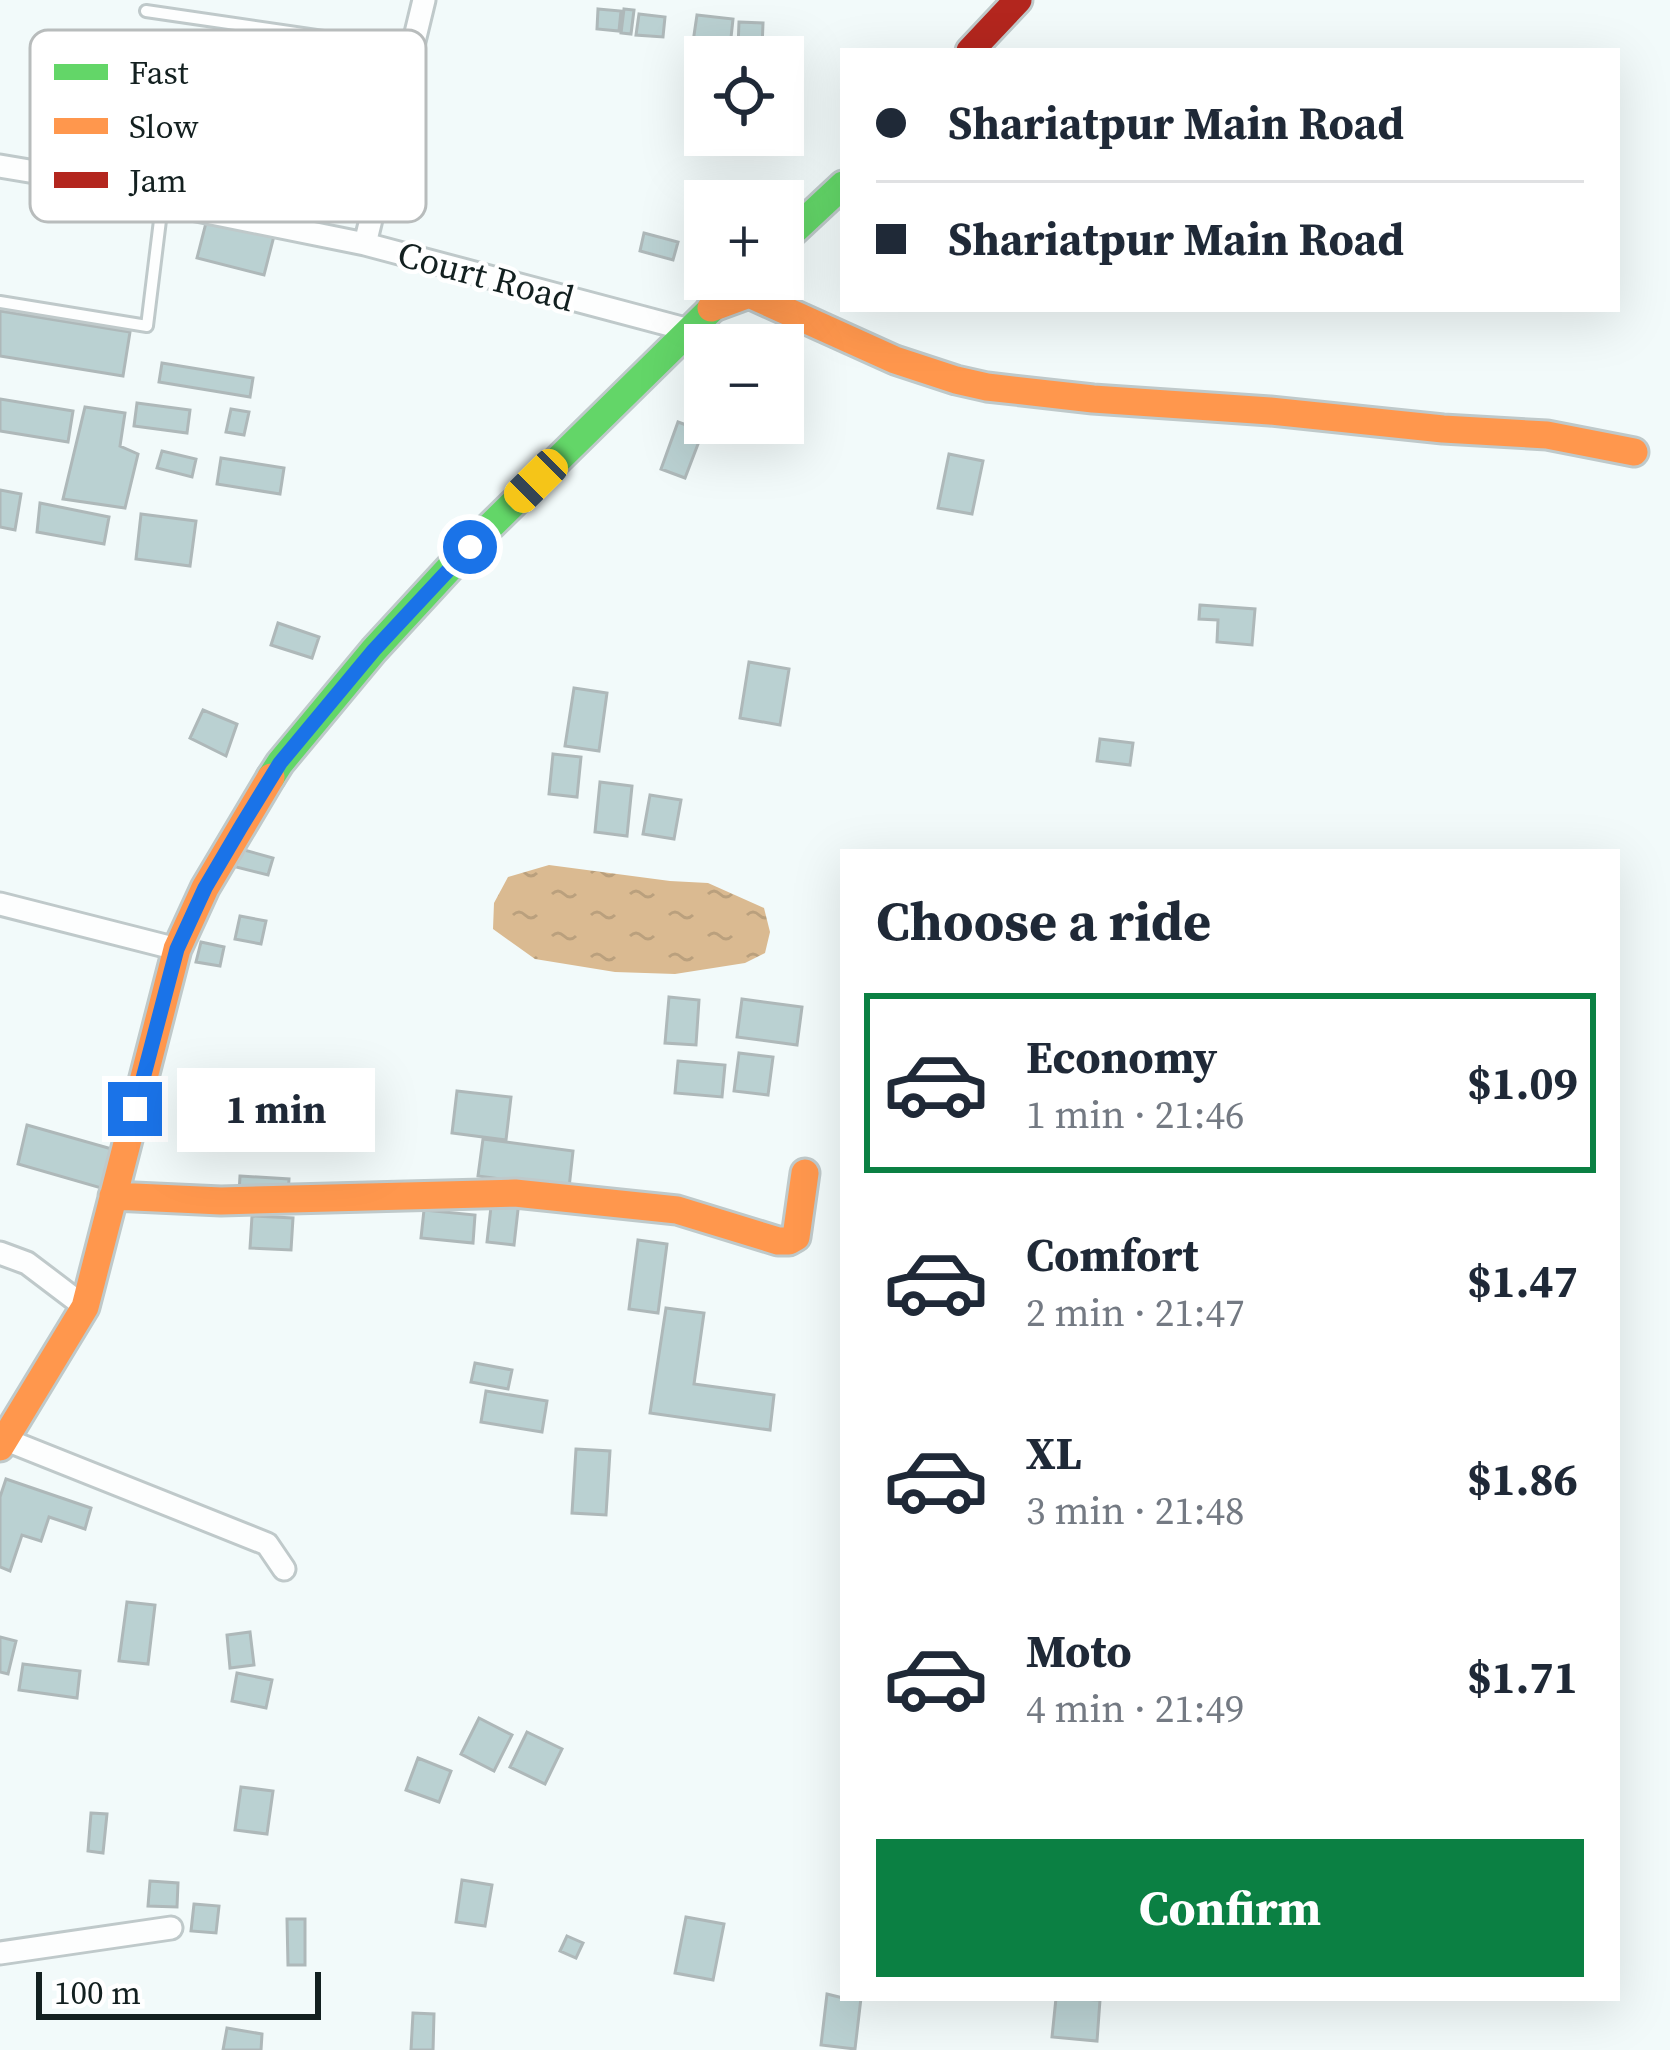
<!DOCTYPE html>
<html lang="en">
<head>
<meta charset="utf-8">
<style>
	body { margin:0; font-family:"Source Serif 4",serif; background:#f2f2f3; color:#1f2937; height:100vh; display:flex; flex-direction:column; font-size:45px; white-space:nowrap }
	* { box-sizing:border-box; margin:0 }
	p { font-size:39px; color:#747a83 }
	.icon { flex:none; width:66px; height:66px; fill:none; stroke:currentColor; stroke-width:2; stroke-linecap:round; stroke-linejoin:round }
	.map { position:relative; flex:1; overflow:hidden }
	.sheet { position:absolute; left:840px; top:849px; width:780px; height:1152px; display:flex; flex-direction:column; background:#fff; border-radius:0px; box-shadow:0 12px 48px #0002 }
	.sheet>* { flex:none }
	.hud { position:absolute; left:840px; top:48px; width:780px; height:264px; border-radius:0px; box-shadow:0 12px 48px #0002; display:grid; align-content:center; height:264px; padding:0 36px; background:#fff }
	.controls { position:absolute; left:684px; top:36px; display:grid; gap:24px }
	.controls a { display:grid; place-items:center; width:120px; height:120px; border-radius:0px; background:#fff; box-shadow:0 12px 48px #0002; font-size:60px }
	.scale { position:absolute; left:36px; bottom:30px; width:285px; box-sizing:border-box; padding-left:12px; border:6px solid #132020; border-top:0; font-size:33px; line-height:42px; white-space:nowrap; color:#132020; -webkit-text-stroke:9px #fff; paint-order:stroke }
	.end { position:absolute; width:54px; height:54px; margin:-27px; border:15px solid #1a73e8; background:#fff; box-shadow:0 0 0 6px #fff }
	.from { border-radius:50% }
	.bubble { position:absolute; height:84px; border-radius:0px; background:#fff; box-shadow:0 12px 48px #0002; font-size:39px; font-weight:700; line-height:84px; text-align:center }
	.car { position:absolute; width:36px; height:72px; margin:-36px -18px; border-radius:15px; box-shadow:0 0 9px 3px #0007; background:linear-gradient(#f5c518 24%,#345 0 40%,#f5c518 0 76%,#345 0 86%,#f5c518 0) }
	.hud b { display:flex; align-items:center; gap:42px; height:114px; font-size:45px }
	.hud b+b { border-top:3px solid #e0e1e3 }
	.hud i { width:30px; height:30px; background:#1f2937 }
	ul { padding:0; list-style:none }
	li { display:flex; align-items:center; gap:36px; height:180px; margin:0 24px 18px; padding:0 12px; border:6px solid transparent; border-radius:0px }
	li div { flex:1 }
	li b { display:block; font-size:45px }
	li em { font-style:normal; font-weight:700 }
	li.selected { border-color:#0b8043 }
	li>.icon { width:108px; height:108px; stroke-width:1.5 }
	h2 { padding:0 36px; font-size:54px; line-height:144px }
	.button { display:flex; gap:24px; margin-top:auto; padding:24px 36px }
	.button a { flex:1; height:138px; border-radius:0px; background:#0b8043; color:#fff; font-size:48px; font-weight:700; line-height:138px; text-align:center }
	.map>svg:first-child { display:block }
	.water { fill:url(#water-ripples) }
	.building { fill:#bad1d2; stroke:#aeb8b9; stroke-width:3 }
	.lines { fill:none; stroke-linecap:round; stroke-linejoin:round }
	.lane-casing { stroke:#bfc9ca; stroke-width:16 }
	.street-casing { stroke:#bfc9ca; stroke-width:27 }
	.fast-casing { stroke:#bfc9ca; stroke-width:33 }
	.slow-casing { stroke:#bfc9ca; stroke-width:33 }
	.jam-casing { stroke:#bfc9ca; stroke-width:33 }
	.lane { stroke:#fdfefe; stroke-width:10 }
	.street { stroke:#fdfefe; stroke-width:21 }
	.fast { stroke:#63d668; stroke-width:27 }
	.slow { stroke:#ff974d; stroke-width:27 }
	.jam { stroke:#b3261e; stroke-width:27 }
	.route { stroke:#1a73e8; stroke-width:15 }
	.labels { text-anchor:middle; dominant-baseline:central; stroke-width:9; stroke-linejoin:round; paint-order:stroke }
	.street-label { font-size:36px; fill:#132020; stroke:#fff }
	.key { fill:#fff; stroke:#b8bcbc; stroke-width:3 }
	.key-label { font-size:33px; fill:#132020 }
</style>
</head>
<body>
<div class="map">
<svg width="1670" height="2050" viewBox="0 0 1670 2050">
	<defs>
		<pattern id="water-ripples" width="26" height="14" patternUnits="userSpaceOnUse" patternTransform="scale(3)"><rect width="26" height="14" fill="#daba91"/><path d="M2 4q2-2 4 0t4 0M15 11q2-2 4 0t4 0" fill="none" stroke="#baa07d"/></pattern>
	</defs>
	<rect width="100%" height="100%" fill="#f2fafa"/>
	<path class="water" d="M549 865 670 881 708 883 764 908 770 932 765 953 745 963 675 974 615 972 535 959 493 929 494 903 508 877Z"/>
	<path class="building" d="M598 9 621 11 619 31 597 29Z
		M624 9 634 10 631 34 621 33Z
		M639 14 665 17 663 37 636 35Z
		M697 15 733 19 730 47 693 42Z
		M739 22 763 23 762 49 738 48Z
		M208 215 275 232 264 275 197 258Z
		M644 233 678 242 673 260 640 251Z
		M0 311 130 332 123 376 0 356Z
		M162 363 253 378 250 397 159 382Z
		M0 399 73 411 68 442 0 431Z
		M137 403 190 410 187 433 134 426Z
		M85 407 125 413 120 446 138 454 125 508 63 499Z
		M231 409 249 412 244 435 226 432Z
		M678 422 703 431 685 478 661 469Z
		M162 451 196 459 192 477 157 468Z
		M949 454 983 461 972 514 938 508Z
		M221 458 284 468 280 494 217 484Z
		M0 490 21 494 15 530 0 527Z
		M40 503 109 517 104 544 37 532Z
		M141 514 196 521 190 566 136 559Z
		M1200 605 1255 609 1252 645 1217 642 1218 620 1199 619Z
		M278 623 319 637 312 658 271 645Z
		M749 662 789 669 780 725 740 718Z
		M574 688 607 693 599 751 565 746Z
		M203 710 237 724 226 756 190 738Z
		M1100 739 1133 743 1130 765 1097 761Z
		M553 754 581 757 577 797 549 794Z
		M600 782 632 786 627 836 595 832Z
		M650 795 681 800 674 839 643 834Z
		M237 848 273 858 268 875 232 866Z
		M240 916 266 921 261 944 235 939Z
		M201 942 224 947 220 966 196 962Z
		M669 997 699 1000 696 1045 665 1043Z
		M742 999 802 1007 797 1045 737 1037Z
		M739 1053 773 1057 768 1095 734 1091Z
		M678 1061 725 1065 722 1097 675 1093Z
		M457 1091 511 1097 506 1140 452 1133Z
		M27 1125 119 1151 108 1190 18 1164Z
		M483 1139 573 1151 569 1188 478 1176Z
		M240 1176 289 1179 288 1196 239 1193Z
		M492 1198 519 1201 514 1245 487 1242Z
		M424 1210 475 1215 473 1243 421 1238Z
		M252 1216 293 1218 291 1250 250 1248Z
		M638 1240 667 1244 658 1313 629 1309Z
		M666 1308 704 1313 694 1384 774 1395 770 1430 650 1413Z
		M475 1363 512 1370 508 1389 471 1382Z
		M486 1391 547 1401 542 1432 481 1422Z
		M576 1449 610 1451 606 1515 572 1513Z
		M6 1479 91 1508 85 1529 49 1517 41 1541 22 1535 10 1571 0 1567V1497Z
		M127 1602 155 1605 148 1664 119 1661Z
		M250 1632 254 1665 230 1668 227 1635Z
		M0 1637 16 1641 8 1674 0 1672Z
		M23 1664 80 1671 77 1698 19 1690Z
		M237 1673 272 1680 266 1708 232 1701Z
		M479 1718 512 1735 494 1771 461 1754Z
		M527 1732 562 1749 545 1784 510 1767Z
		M418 1758 451 1771 439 1802 406 1790Z
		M241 1787 273 1791 267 1834 235 1830Z
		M91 1813 107 1814 103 1853 88 1851Z
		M462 1880 492 1885 485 1926 456 1922Z
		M150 1881 178 1883 177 1907 148 1906Z
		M194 1904 219 1906 216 1933 191 1931Z
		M686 1917 724 1924 713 1980 675 1973Z
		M287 1919H305V1965H288Z
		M567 1936 583 1943 576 1958 560 1951Z
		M827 1994 843 1998H861L855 2049 821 2045Z
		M1056 1998 1100 2000 1097 2041 1052 2037Z
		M413 2013 434 2014 433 2050H411Z
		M227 2028 262 2034 261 2050H223Z"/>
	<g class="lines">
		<defs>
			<path id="lane" d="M146 11 413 50
				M0 302 147 326 162 204"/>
			<path id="street" d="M0 166 53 175 162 203 365 244 689 330
				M365 244 424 0
				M0 904 177 949
				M0 1253 27 1263 85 1307
				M4 1439 267 1544 284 1569
				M0 1953 171 1928"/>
			<path id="fast" d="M783 241 843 185
				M271 777 280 763 374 650 469 547 742 279"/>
			<path id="slow" d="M711 308 749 294 895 360 956 380 987 387 1093 399 1270 411 1443 429 1547 435 1634 452
				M113 1196 221 1201 515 1193 677 1210 778 1241H789L796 1237 805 1173
				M0 1447 85 1307 177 949 205 888 271 777"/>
			<path id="jam" d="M970 51 1018 0"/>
		</defs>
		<use href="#lane" class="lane-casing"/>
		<use href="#street" class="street-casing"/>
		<use href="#fast" class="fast-casing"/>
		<use href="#slow" class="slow-casing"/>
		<use href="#jam" class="jam-casing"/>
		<use href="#lane" class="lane"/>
		<use href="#street" class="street"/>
		<use href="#fast" class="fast"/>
		<use href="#slow" class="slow"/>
		<use href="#jam" class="jam"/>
	</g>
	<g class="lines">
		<path class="route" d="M135 1109 177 949 205 888 242 825 280 763 374 650 470 547"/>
	</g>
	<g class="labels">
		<g class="street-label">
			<text transform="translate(486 276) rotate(15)">Court Road</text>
		</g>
	</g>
	<rect x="30" y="30" width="396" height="192" rx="18" class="key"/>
	<rect x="54" y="64" width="54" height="16" fill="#63d668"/>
	<rect x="54" y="118" width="54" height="16" fill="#ff974d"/>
	<rect x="54" y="172" width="54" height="16" fill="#b3261e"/>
	<g class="key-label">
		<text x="129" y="84">Fast</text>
		<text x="129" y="138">Slow</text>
		<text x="129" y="192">Jam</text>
	</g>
</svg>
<div class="controls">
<a><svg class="icon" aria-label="locate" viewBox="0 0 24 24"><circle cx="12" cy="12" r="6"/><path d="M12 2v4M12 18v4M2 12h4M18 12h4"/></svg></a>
<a>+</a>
<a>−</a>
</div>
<div class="scale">100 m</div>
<i class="end from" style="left:470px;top:547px"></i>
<i class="end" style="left:135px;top:1109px"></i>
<div class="bubble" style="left:177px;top:1068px;width:198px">1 min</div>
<i class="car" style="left:536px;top:481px;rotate:225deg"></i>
<div class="hud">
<b><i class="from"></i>Shariatpur Main Road</b>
<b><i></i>Shariatpur Main Road</b>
</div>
<section class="sheet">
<h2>Choose a ride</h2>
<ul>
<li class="selected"><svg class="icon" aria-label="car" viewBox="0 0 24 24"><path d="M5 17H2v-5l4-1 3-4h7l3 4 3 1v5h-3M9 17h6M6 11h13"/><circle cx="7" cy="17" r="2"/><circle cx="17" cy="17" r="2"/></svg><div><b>Economy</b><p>1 min · 21:46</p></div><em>$1.09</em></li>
<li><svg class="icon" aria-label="car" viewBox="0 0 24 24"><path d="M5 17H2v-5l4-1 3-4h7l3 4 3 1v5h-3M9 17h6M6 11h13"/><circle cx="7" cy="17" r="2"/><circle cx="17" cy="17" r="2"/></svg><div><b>Comfort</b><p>2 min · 21:47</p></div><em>$1.47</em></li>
<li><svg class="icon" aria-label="car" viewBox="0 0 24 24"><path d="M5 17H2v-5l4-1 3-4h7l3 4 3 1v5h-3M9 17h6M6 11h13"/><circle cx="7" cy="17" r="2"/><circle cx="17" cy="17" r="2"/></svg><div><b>XL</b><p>3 min · 21:48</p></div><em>$1.86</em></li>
<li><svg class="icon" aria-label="car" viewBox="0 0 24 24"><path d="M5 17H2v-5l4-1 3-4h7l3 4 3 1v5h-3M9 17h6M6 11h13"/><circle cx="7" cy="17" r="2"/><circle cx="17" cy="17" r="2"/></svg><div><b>Moto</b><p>4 min · 21:49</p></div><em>$1.71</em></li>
</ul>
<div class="button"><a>Confirm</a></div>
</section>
</div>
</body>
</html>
